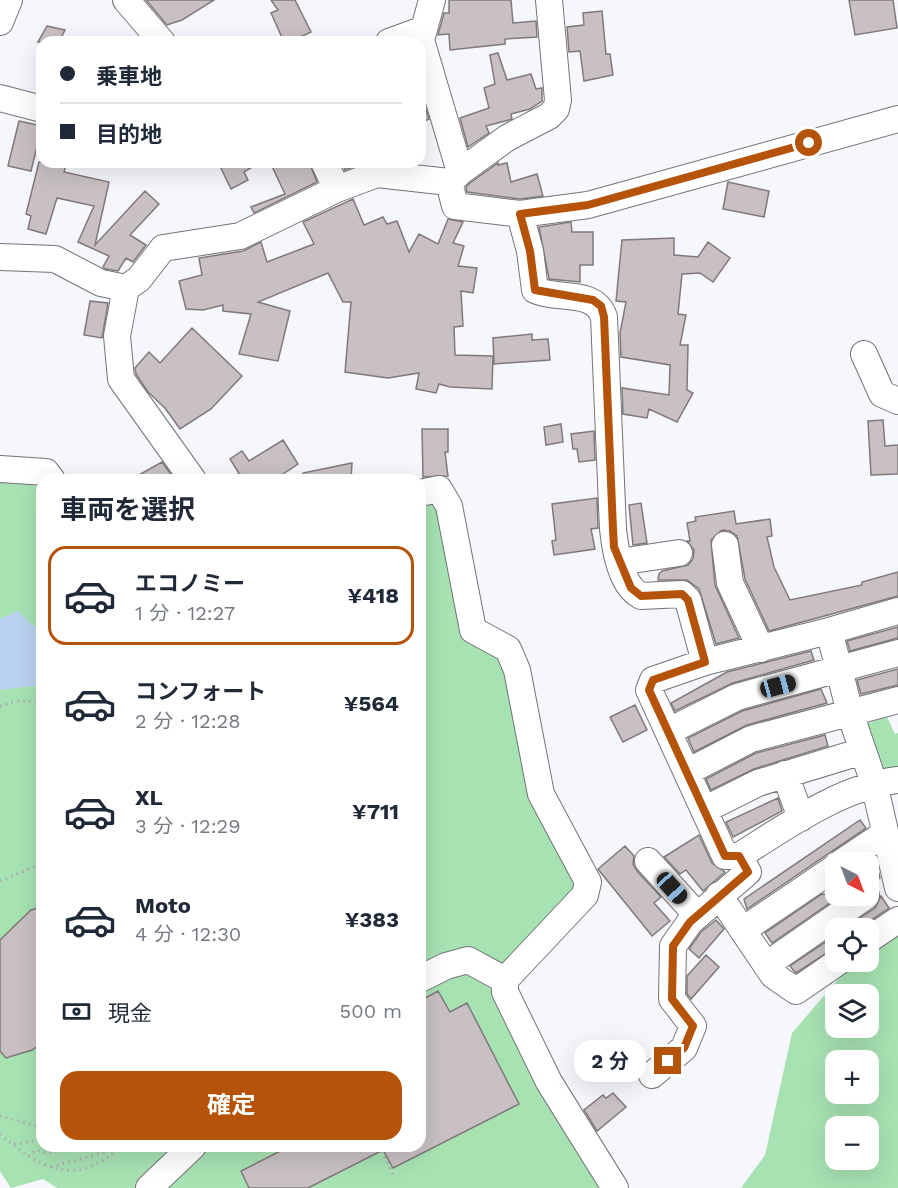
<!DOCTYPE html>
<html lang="ja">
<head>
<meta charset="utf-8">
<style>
	body { margin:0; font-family:"Work Sans","Noto Sans JP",sans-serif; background:#f6f6f7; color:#1f2937; height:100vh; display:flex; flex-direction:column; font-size:22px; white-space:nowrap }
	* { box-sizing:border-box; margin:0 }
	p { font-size:20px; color:#747a83 }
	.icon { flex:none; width:33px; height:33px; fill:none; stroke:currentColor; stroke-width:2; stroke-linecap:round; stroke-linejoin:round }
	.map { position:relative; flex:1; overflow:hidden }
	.drawer { position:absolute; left:36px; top:474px; width:390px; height:678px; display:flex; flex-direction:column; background:#fff; border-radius:18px; box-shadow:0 6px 24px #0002 }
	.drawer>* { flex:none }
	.top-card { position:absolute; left:36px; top:36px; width:390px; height:132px; border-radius:18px; box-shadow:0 6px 24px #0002; display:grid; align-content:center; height:132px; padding:0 24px; background:#fff }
	.needle { width:39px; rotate:138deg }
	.buttons { position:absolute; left:825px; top:852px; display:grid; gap:12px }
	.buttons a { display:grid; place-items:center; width:54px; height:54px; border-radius:12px; background:#fff; box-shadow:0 6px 24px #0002; font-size:30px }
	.end { position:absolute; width:27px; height:27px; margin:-14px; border:8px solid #b45309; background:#fff; box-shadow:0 0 0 3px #fff }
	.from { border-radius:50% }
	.bubble { position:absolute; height:42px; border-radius:18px; background:#fff; box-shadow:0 6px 24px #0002; font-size:20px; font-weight:700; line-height:42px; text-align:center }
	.car { position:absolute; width:18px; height:36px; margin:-18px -9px; border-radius:8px; box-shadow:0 0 4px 2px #0007; background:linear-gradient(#222 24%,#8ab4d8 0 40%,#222 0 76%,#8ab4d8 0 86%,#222 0) }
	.top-card b { display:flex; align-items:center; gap:21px; height:57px; font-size:22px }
	.top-card b+b { border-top:2px solid #e0e1e3 }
	.top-card i { width:15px; height:15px; background:#1f2937 }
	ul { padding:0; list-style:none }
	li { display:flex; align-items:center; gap:18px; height:99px; margin:0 12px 9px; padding:0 12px; border:3px solid transparent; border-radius:18px }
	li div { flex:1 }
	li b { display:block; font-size:22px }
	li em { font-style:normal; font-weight:700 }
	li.active { border-color:#b45309 }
	li>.icon { width:54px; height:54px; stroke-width:1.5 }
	h2 { padding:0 24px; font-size:27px; line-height:72px }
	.pay { display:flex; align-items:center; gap:15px; height:66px; padding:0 24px; font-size:22px }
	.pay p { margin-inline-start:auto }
	.primary-button { display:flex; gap:12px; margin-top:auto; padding:12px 24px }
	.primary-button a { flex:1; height:69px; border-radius:18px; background:#b45309; color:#fff; font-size:24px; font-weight:700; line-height:69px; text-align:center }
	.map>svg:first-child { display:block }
	.green { fill:#a7e2b2; fill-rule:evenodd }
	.water { fill:#bcd2f1 }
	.building { fill:#c8c0c2; stroke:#80797b; stroke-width:1.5 }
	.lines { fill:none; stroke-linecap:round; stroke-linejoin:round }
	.minor-casing { stroke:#74737a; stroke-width:28 }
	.path { stroke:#acacb2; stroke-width:3; stroke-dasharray:1.5 4.5; stroke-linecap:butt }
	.minor { stroke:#fff; stroke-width:26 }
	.route { stroke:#b45309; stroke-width:8 }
</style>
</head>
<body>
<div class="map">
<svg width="898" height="1188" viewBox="0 0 898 1188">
	<rect width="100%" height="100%" fill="#f6f6fd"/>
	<path class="green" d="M0 477 42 481V1146H420V499L433 497 443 507 466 636 497 656 507 669 580 883 500 977 604 1188H57L43 1179 11 1188 0 1171Z
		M887 717 895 734 898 733V769L879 773 864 724Z
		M898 935V1188H741L765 1155 792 1033 853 962H868L869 943ZM836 994H868V1028H836ZM836 1060H868V1094H836ZM836 1126H868V1160H836Z"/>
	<path class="water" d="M18 611 33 626H42V685L0 690V619Z"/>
	<path class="building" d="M146 0H214L182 20 167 25Z
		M271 0H295L311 32 290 42H284L271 13 278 10Z
		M449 0H511L513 23 536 21 537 37 505 39V44L450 50 449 34 438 35 444 13H449Z
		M849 0H893L897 28 855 35Z
		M602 11 606 54H610L613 75 584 81 580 51 569 52 567 27 584 25 583 13Z
		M47 26 65 30 59 42H38Z
		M498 53 507 80 531 74 536 89 542 88V101L530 109 511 114 512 119 509 120 486 126 489 133 468 147 460 118 489 108 484 88 495 84 490 55Z
		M420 90 429 119 420 123Z
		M19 121 42 126 31 171 8 166Z
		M39 162H67L64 172 109 182 95 245 145 191 159 204 130 235 146 245 133 262 126 258 118 271 106 269 103 267 109 256 78 242 94 206 57 198 46 234 28 229 31 216 26 214Z
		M218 162H260L244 172 248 180 231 189Z
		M270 162H309L317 182 254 213 251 207 285 194Z
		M341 162H366L345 170Z
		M498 163V165L507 163 511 182 537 174 543 196 520 199 467 192 466 187 470 183Z
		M728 182 769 191 764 217 723 209Z
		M353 199 364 225 383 217 387 224 397 221 409 252 419 234 438 244 448 219 463 222 453 243 464 246 458 266 477 268 473 293 461 291 463 326 454 327 455 355 493 356 492 389 450 387 439 384 436 393 416 389 419 373 388 378 345 372 351 302H343L328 273 258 302 290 311 278 361 239 354 251 314 223 311V305L203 310 186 309 179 281 202 275 199 258 243 251 261 242 267 262 314 244 303 222Z
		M571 222 572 232H593V265H580V282L549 279 539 227Z
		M674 238V255L698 257 708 242 730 258 713 282 700 273 682 274 678 314 686 315 680 345H688L687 390 693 393 677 422 649 409 647 418 623 414 622 388 669 395 670 365 621 357 620 333 626 302 616 301 622 240Z
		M90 301 108 303 102 338 84 335Z
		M192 328 242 376 211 409 180 429 165 408 148 392 136 374 135 368 149 352 160 363Z
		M532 334V340L548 339 550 360 494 364 493 338Z
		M883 420 885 446 898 445V474L871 475 868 421Z
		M561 424 563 442 546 445 544 427Z
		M422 429H448V452H445L448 476 423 477Z
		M594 431 595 460 579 462 577 449H573L571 434Z
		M283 440 298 464 274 480H243L230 459 242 451 249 461Z
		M162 462 175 480H130Z
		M352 463 351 480H304L303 473Z
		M597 498 598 528 591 529 595 549 554 555 552 541 556 540 552 504Z
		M641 503 647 543 633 545 629 505Z
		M734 511 736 524 770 519 772 536 767 537 774 567 790 600 862 585V582L898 572V596L769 631 745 579 737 536 730 531 722 530 711 540 715 585 739 638 716 644 699 589 687 580H658L659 574 662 571 688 565 693 559 694 550 687 541H690L687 523 696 521 695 517Z
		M898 627V638L850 651 847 641Z
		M811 651 814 660 733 683 675 711 671 703 727 672Z
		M898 669V685L861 694 857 680Z
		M821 689 827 703 747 725 694 752 688 738 742 711Z
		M635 705 647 730 623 742 610 717Z
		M825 735 828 746 754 769 711 790 706 779 756 753Z
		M778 798 782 811 733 837 726 822Z
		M860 820 866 828 747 909 744 899Z
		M699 835 712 863 725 872 703 891 686 870 680 874 664 857Z
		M625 846 634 856 633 864 637 871 661 897 654 903 670 921 652 936 598 869Z
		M875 858 880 878 873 883 868 882V862Z
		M822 894 840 896 772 943 765 933Z
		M881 896 889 908 859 928H845L875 908Z
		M42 907V1043L32 1050 6 1058 0 1051V940L31 910Z
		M716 920 724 929 699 958 689 949 701 932Z
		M836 935V947L796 973 794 971 790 966Z
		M706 955 719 967 691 999 687 994V976Z
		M438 991 450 1012 467 1003 519 1104 393 1168 383 1150 308 1188H249L241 1171 290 1146H420V1001Z
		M613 1093 626 1107 597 1131 584 1110 603 1095 606 1098Z"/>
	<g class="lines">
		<defs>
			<path id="minor" d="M126 0 162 42
				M432 0 421 40 460 172 450 182
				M0 22 9 0
				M389 42 422 30
				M0 98 42 109
				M324 162 337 189
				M460 172 507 138 549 116 556 109 558 100 549 0
				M520 214 530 251 535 290C558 301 594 288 604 317L613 529C615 549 621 586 641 596L682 594 688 600 705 662
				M0 257 55 259 101 283 126 288 139 279 163 248 240 236 337 189 377 174 449 182 455 206 520 214 588 205 898 119
				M126 288 117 336 121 379 193 480
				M864 354 882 394 898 401
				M0 469 46 472 52 480
				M420 493 439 489 449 506 473 630 508 649 517 670 541 794 588 882 585 895 505 980V992L549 1082 615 1188
				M725 545 730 583 761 649
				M619 562 679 553
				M898 611 829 631 839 669 898 653
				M669 731 737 697 839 669 850 713 874 783 898 888
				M687 772 751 739 898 700
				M785 774 801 818
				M704 810 758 783 863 751
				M739 856H725L649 690 653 680 705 662 829 631
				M648 861 697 915
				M842 862 884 834
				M719 895 773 975 796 991 838 962
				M743 930 836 867
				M868 940 898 920
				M766 965 866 896
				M420 979 446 966 468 960 505 980
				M652 1075 684 1048 693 1026 672 999 673 946 690 922 748 872 739 856C787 826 841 787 898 780
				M149 1188 193 1146"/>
		</defs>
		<use href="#minor" class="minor-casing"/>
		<path class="path" d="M0 706 17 701 42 702
			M0 881 42 864
			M0 1116 42 1127
			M0 1134C41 1170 78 1188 121 1146
			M14 1144 42 1140
			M379 1146 393 1174
			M28 1156 36 1150 48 1153 82 1146
			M51 1167 116 1149"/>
		<use href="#minor" class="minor"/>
	</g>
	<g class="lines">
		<path class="route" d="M668 1061 684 1048 693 1026 672 999 673 946 690 922 748 872 739 856H725L649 690 653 680 705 662 688 600 682 594 641 596 631 588 614 547 613 529 604 317 601 306 593 300 535 290 530 251 520 214 588 205 809 143"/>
	</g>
</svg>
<div class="buttons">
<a><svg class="needle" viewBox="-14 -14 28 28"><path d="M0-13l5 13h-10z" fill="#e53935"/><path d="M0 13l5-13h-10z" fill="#747a83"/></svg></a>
<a><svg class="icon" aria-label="locate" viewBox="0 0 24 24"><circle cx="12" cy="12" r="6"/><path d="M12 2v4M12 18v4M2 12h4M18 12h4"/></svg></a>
<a><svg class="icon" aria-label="layers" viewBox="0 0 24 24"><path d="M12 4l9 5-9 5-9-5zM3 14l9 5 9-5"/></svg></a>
<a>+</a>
<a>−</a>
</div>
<i class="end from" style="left:809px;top:143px"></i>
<i class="end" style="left:668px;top:1061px"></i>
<div class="bubble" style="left:574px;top:1040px;width:72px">2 分</div>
<i class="car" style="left:778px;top:686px;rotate:75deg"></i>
<i class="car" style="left:672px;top:888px;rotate:138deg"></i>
<div class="top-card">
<b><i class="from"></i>乗車地</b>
<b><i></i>目的地</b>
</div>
<section class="drawer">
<h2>車両を選択</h2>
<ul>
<li class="active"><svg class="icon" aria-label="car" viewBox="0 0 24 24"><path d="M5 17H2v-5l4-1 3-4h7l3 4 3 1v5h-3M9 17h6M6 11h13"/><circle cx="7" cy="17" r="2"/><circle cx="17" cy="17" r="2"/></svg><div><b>エコノミー</b><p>1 分 · 12:27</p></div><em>¥418</em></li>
<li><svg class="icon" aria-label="car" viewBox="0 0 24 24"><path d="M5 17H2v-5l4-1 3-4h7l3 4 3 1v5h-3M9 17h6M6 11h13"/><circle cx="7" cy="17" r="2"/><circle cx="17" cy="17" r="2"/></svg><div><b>コンフォート</b><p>2 分 · 12:28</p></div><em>¥564</em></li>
<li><svg class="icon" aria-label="car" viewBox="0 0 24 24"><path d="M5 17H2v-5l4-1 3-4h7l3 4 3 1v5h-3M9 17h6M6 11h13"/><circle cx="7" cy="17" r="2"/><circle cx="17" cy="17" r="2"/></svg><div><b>XL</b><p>3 分 · 12:29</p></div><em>¥711</em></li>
<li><svg class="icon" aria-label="car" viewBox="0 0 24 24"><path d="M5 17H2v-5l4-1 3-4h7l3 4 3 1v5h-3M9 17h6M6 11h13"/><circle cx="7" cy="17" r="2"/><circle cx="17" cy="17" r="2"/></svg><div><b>Moto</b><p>4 分 · 12:30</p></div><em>¥383</em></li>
</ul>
<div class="pay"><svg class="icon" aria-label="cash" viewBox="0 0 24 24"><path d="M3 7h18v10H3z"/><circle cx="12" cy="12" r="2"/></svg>現金<p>500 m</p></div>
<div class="primary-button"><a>確定</a></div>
</section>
</div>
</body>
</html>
